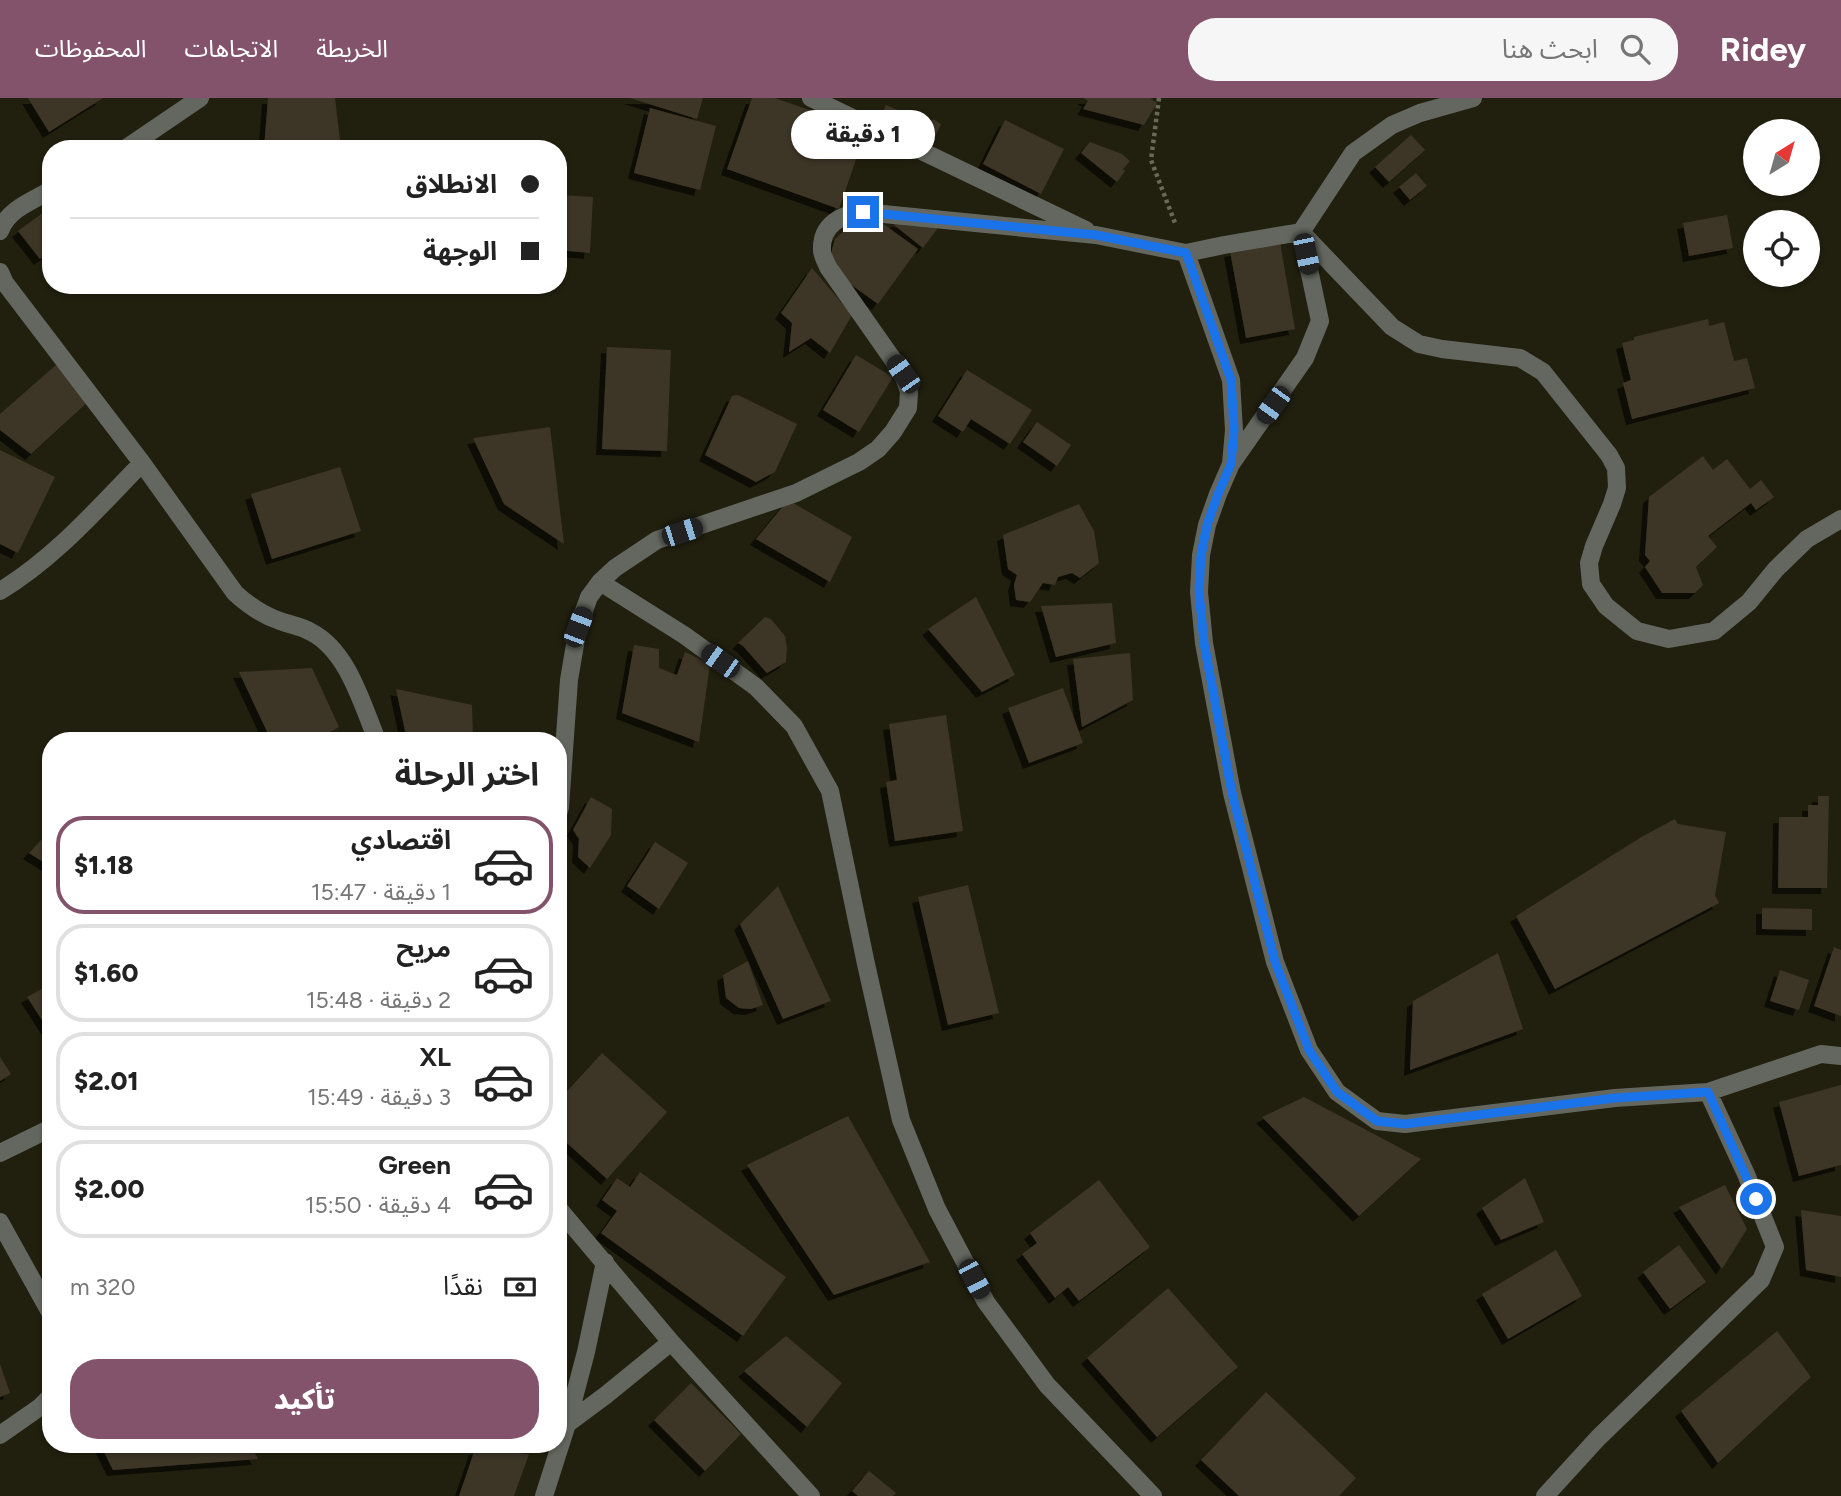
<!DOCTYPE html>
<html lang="ar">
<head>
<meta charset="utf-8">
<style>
	body { margin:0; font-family:Figtree,"Noto Sans Arabic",sans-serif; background:#f6f6f6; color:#222; direction:rtl; height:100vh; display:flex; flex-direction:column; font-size:26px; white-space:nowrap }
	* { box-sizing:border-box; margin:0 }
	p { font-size:23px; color:#767676 }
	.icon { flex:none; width:38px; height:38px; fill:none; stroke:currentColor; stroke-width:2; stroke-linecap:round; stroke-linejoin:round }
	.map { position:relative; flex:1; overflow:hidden; direction:ltr }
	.drawer { position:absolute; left:42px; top:634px; width:525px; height:721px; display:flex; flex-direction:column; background:#fff; border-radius:28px; box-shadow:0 2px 5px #0004; direction:rtl }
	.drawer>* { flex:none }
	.banner { position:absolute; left:42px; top:42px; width:525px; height:154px; border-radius:28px; box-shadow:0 2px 5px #0004; direction:rtl; display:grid; align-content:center; height:154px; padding:0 28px; background:#fff }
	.needle { width:46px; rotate:37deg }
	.buttons { position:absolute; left:1743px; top:21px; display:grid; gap:14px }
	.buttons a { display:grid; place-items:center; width:77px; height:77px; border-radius:50%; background:#fff; box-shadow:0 2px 5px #0004; font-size:35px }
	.end { position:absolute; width:32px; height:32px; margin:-16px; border:9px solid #1a73e8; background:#fff; box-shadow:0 0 0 4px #fff }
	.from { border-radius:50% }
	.bubble { position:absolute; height:49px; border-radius:24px; background:#fff; box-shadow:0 2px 5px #0004; font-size:23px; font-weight:800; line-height:49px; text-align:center; direction:rtl }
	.car { position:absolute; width:21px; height:42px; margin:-21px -10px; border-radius:9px; box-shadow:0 0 5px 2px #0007; background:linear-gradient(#222 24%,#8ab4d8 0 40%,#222 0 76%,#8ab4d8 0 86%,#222 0) }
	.banner b { display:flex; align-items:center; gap:24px; height:66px; font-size:26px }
	.banner b+b { border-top:2px solid #e0e0e0 }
	.banner i { width:18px; height:18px; background:#222 }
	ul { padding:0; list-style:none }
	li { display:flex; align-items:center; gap:21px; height:98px; margin:0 14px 10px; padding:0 14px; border:4px solid #e0e0e0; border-radius:28px }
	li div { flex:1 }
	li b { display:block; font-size:26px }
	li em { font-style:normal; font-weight:800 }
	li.active { border-color:#83536c }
	li>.icon { width:63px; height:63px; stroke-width:1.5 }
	h2 { padding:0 28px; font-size:32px; line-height:84px }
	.pay { display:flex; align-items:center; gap:18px; height:77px; padding:0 28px; font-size:26px }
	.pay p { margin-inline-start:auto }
	.primary-button { display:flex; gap:14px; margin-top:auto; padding:14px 28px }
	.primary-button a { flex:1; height:80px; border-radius:28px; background:#83536c; color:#fff; font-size:28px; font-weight:800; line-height:80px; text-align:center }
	header { display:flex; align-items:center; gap:42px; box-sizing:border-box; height:98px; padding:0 35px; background:#83536c; color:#fff }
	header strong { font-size:33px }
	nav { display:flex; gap:38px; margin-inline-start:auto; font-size:24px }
	.search { width:490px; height:63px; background:#f6f6f6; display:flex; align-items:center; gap:18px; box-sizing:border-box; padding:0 24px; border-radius:28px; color:#767676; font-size:26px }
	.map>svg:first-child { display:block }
	.building { fill:#3e3525; filter:url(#shadow) }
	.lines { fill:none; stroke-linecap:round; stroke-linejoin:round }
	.path { stroke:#696859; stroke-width:4.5; stroke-dasharray:3.5 3.5; stroke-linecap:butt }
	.minor { stroke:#64675f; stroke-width:18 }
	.route { stroke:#1a73e8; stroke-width:9 }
</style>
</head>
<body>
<header>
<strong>Ridey</strong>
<div class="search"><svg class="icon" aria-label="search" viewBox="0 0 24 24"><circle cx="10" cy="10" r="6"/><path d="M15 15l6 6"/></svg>ابحث هنا</div>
<nav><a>الخريطة</a><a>الاتجاهات</a><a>المحفوظات</a></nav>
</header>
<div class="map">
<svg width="1841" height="1398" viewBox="0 0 1841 1398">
	<defs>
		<filter id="shadow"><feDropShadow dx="-6" dy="6" stdDeviation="0" flood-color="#0009"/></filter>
	</defs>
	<rect width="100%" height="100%" fill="#21200f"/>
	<path class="building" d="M28 0H103L49 34Z
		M268 0H335L341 51H264Z
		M630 0H703L697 21Z
		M752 0H775L866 32 839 111 727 71Z
		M1083 0H1152L1151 1 1157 5 1144 27 1083 11 1088 3Z
		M886 7 921 22 913 40 878 25Z
		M650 10 716 28 700 92 634 75Z
		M933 21 941 26 934 41 925 37Z
		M1005 22 1064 51 1041 96 983 66Z
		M1411 37 1425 52 1389 84 1375 69Z
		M1090 44 1122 56 1130 63 1123 71 1125 73 1117 84 1081 55Z
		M1416 75 1427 88 1410 102 1399 89Z
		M558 97 593 99 590 155 558 152Z
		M51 109V153L40 161 18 133Z
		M1727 117 1733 150 1689 158 1683 125Z
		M897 123 940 127 923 150 894 127Z
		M882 125 918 151 878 206 842 180 832 162V151L835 141 844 133 855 129H864L876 134Z
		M1280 144 1295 231 1246 240 1230 153Z
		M812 170 852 217 830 255 811 240 789 254 792 225 781 215Z
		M1708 221 1709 228 1724 224 1734 263 1747 260 1755 290 1632 321 1623 285 1631 282 1622 245 1634 242V239Z
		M607 249 671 252 667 353 602 351Z
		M856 257 893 279 859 334 823 312Z
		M56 267 89 303 31 356 0 332V316Z
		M967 272 1032 312 1010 346 971 321 963 334 938 318Z
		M738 297 797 326 775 374 756 384 705 357 732 298Z
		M1037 324 1071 347 1057 368 1023 344Z
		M550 329 564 446 504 406 473 340Z
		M0 352 55 379 18 455 0 446Z
		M1703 358 1713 372 1727 361 1750 391 1761 382 1774 399 1756 412 1751 405 1708 438 1717 449 1696 469 1703 487 1695 495H1662L1645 469 1650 463 1645 457 1649 399Z
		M340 369 361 433 272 461 251 396Z
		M788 402 852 439 830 484 756 441Z
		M1079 406 1094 433 1099 465 1080 480 1072 475 1058 479 1055 487 1043 485 1030 504 1016 502 1014 487 1017 477 1008 471 1003 437Z
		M976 499 1015 577 982 594 928 531Z
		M1112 505 1116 545 1056 559 1041 508Z
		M765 519 771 521 785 538 787 550 786 564 767 575 743 548 738 545Z
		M634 547 659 551V570L677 577 685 554 710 566 699 644 622 615Z
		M1130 555 1133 602 1082 629 1073 561Z
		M312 570 339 629 317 642H271L239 574Z
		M1063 590 1083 645 1029 665 1008 610Z
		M396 591 472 607 473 642H407Z
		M946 617 963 733 895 743 886 684 897 682 889 626Z
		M1818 698H1829L1827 790H1778L1779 719H1808V707H1818Z
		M591 699 612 711 611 737 590 770 578 759 579 741 573 732Z
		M1675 721 1678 726 1726 734 1715 797 1719 805 1555 891 1516 818 1643 738Z
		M51 731V769L29 755Z
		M655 744 688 765 659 811 627 788Z
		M968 787 999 915 948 927 918 799Z
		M778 788 831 903 783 921 740 826Z
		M1762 810 1812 811V832L1762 831Z
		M1834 849 1841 852V918L1814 908Z
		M1498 855 1523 931 1410 972 1413 903Z
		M748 863 763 907 751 911 739 910 726 900 723 877Z
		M1780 872 1809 882 1799 912 1770 903Z
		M51 886V936L27 899Z
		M602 955 667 1014 607 1081 558 1037V1003Z
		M0 959 11 976 0 983Z
		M1841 987V1067L1799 1078 1779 1004Z
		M1304 999 1421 1061 1359 1118 1262 1019Z
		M848 1018 930 1164 834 1197 747 1067Z
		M640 1074 786 1179 743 1238 601 1135 617 1113 602 1102 617 1080 630 1089Z
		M1525 1080 1544 1124 1501 1142 1482 1110Z
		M1099 1082 1150 1149 1079 1203 1068 1189 1055 1200 1022 1156 1037 1145 1030 1135Z
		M1725 1087 1747 1131 1722 1171 1679 1109Z
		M1801 1112 1841 1118V1179L1806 1172Z
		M1679 1147 1706 1184 1670 1211 1643 1174Z
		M1556 1152 1582 1198 1508 1241 1482 1196Z
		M1168 1190 1238 1269 1157 1339 1087 1260Z
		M1777 1233 1811 1279 1718 1365 1681 1313Z
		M786 1238 842 1285 807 1329 744 1273Z
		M0 1266 10 1295 0 1299Z
		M691 1285 741 1336 705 1373 654 1322Z
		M1266 1294 1356 1380 1339 1398H1239L1201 1362Z
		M100 1346H250L258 1361 113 1372Z
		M475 1351 529 1356 514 1398H459Z
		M869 1373 896 1395 893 1398H858L852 1393Z"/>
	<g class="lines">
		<path class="path" d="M1159 0 1151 62 1175 125"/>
		<path class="minor" d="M811 0 1086 132
			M1473 0 1420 15 1392 27 1353 55 1301 134 1392 229 1419 246 1442 251 1520 260 1543 274 1609 357 1616 370 1617 390 1612 406 1594 448 1589 465 1591 486 1606 508 1637 533 1669 541 1714 533 1749 504 1776 471 1807 441 1841 421
			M125 51 200 0
			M0 133C8 111 32 103 51 92
			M1186 155 1231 282 1234 332 1231 366 1218 396 1207 427 1201 457 1199 494 1204 545 1232 695 1275 864 1309 952 1337 994 1377 1023 1405 1026 1615 1000 1708 994 1821 956 1841 958
			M0 174 5 185 142 365 235 495C249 508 262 517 280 523 291 527 301 528 311 534 348 553 362 606 377 642
			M600 484 684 537 756 589 794 628 830 693 866 866 901 1022 937 1111 986 1204 1047 1287 1153 1398
			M0 493C55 460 98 410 142 365
			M558 716 560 709 569 582 578 529 589 499 600 484 615 470 657 442 796 395 859 364 878 351 893 334 908 310 909 294 903 276 828 169C826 164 822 158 822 152 821 127 841 116 863 114L1096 137 1186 155 1224 147 1301 134 1320 223 1305 260 1231 366
			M0 1055 51 1030
			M558 1110 671 1244 811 1398
			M0 1124 51 1216
			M567 1326 606 1297 671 1244
			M0 1337 40 1309 51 1298
			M544 1398 567 1326 586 1254 605 1164
			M1545 1398 1598 1340 1761 1182 1775 1149 1746 1076 1708 994"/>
	</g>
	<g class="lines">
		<path class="route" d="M863 114 1096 137 1186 155 1231 282 1234 332 1231 366 1218 396 1207 427 1201 457 1199 494 1204 545 1232 695 1275 864 1309 952 1337 994 1377 1023 1405 1026 1615 1000 1708 994 1756 1101"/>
	</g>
</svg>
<div class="buttons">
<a><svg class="needle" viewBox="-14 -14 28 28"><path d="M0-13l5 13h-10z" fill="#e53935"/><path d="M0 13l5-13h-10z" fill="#767676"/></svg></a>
<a><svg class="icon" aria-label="locate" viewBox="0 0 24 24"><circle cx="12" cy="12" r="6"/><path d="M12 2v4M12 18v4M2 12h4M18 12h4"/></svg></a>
</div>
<i class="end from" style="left:1756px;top:1101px"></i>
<i class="end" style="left:863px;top:114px"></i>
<div class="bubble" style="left:791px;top:12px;width:144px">1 دقيقة</div>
<i class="car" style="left:1306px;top:156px;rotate:168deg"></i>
<i class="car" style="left:903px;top:276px;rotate:325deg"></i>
<i class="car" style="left:1273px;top:307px;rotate:216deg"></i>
<i class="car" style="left:682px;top:434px;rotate:72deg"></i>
<i class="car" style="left:578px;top:529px;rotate:21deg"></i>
<i class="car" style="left:720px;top:563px;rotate:305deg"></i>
<i class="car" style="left:974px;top:1181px;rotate:152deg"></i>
<div class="banner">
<b><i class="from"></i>الانطلاق</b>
<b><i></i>الوجهة</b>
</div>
<section class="drawer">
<h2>اختر الرحلة</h2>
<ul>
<li class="active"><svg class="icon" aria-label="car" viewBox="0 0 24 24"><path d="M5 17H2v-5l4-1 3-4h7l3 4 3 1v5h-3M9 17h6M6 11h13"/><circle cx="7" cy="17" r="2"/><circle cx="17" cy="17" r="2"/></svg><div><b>اقتصادي</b><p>1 دقيقة · 15:47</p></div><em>$1.18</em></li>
<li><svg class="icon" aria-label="car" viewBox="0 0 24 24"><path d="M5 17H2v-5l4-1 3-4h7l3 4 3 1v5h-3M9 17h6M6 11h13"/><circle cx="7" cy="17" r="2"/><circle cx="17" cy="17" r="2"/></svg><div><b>مريح</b><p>2 دقيقة · 15:48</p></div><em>$1.60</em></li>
<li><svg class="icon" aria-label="car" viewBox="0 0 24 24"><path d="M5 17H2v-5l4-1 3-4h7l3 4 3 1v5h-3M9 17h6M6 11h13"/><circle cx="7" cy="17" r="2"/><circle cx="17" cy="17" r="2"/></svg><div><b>XL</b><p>3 دقيقة · 15:49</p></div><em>$2.01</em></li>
<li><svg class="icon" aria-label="car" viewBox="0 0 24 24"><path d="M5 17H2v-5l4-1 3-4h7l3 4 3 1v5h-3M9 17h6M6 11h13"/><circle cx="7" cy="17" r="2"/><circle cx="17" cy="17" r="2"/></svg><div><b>Green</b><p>4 دقيقة · 15:50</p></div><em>$2.00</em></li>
</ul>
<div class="pay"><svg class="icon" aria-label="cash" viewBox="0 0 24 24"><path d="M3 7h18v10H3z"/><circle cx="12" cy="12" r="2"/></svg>نقدًا<p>320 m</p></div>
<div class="primary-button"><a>تأكيد</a></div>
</section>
</div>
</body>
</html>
